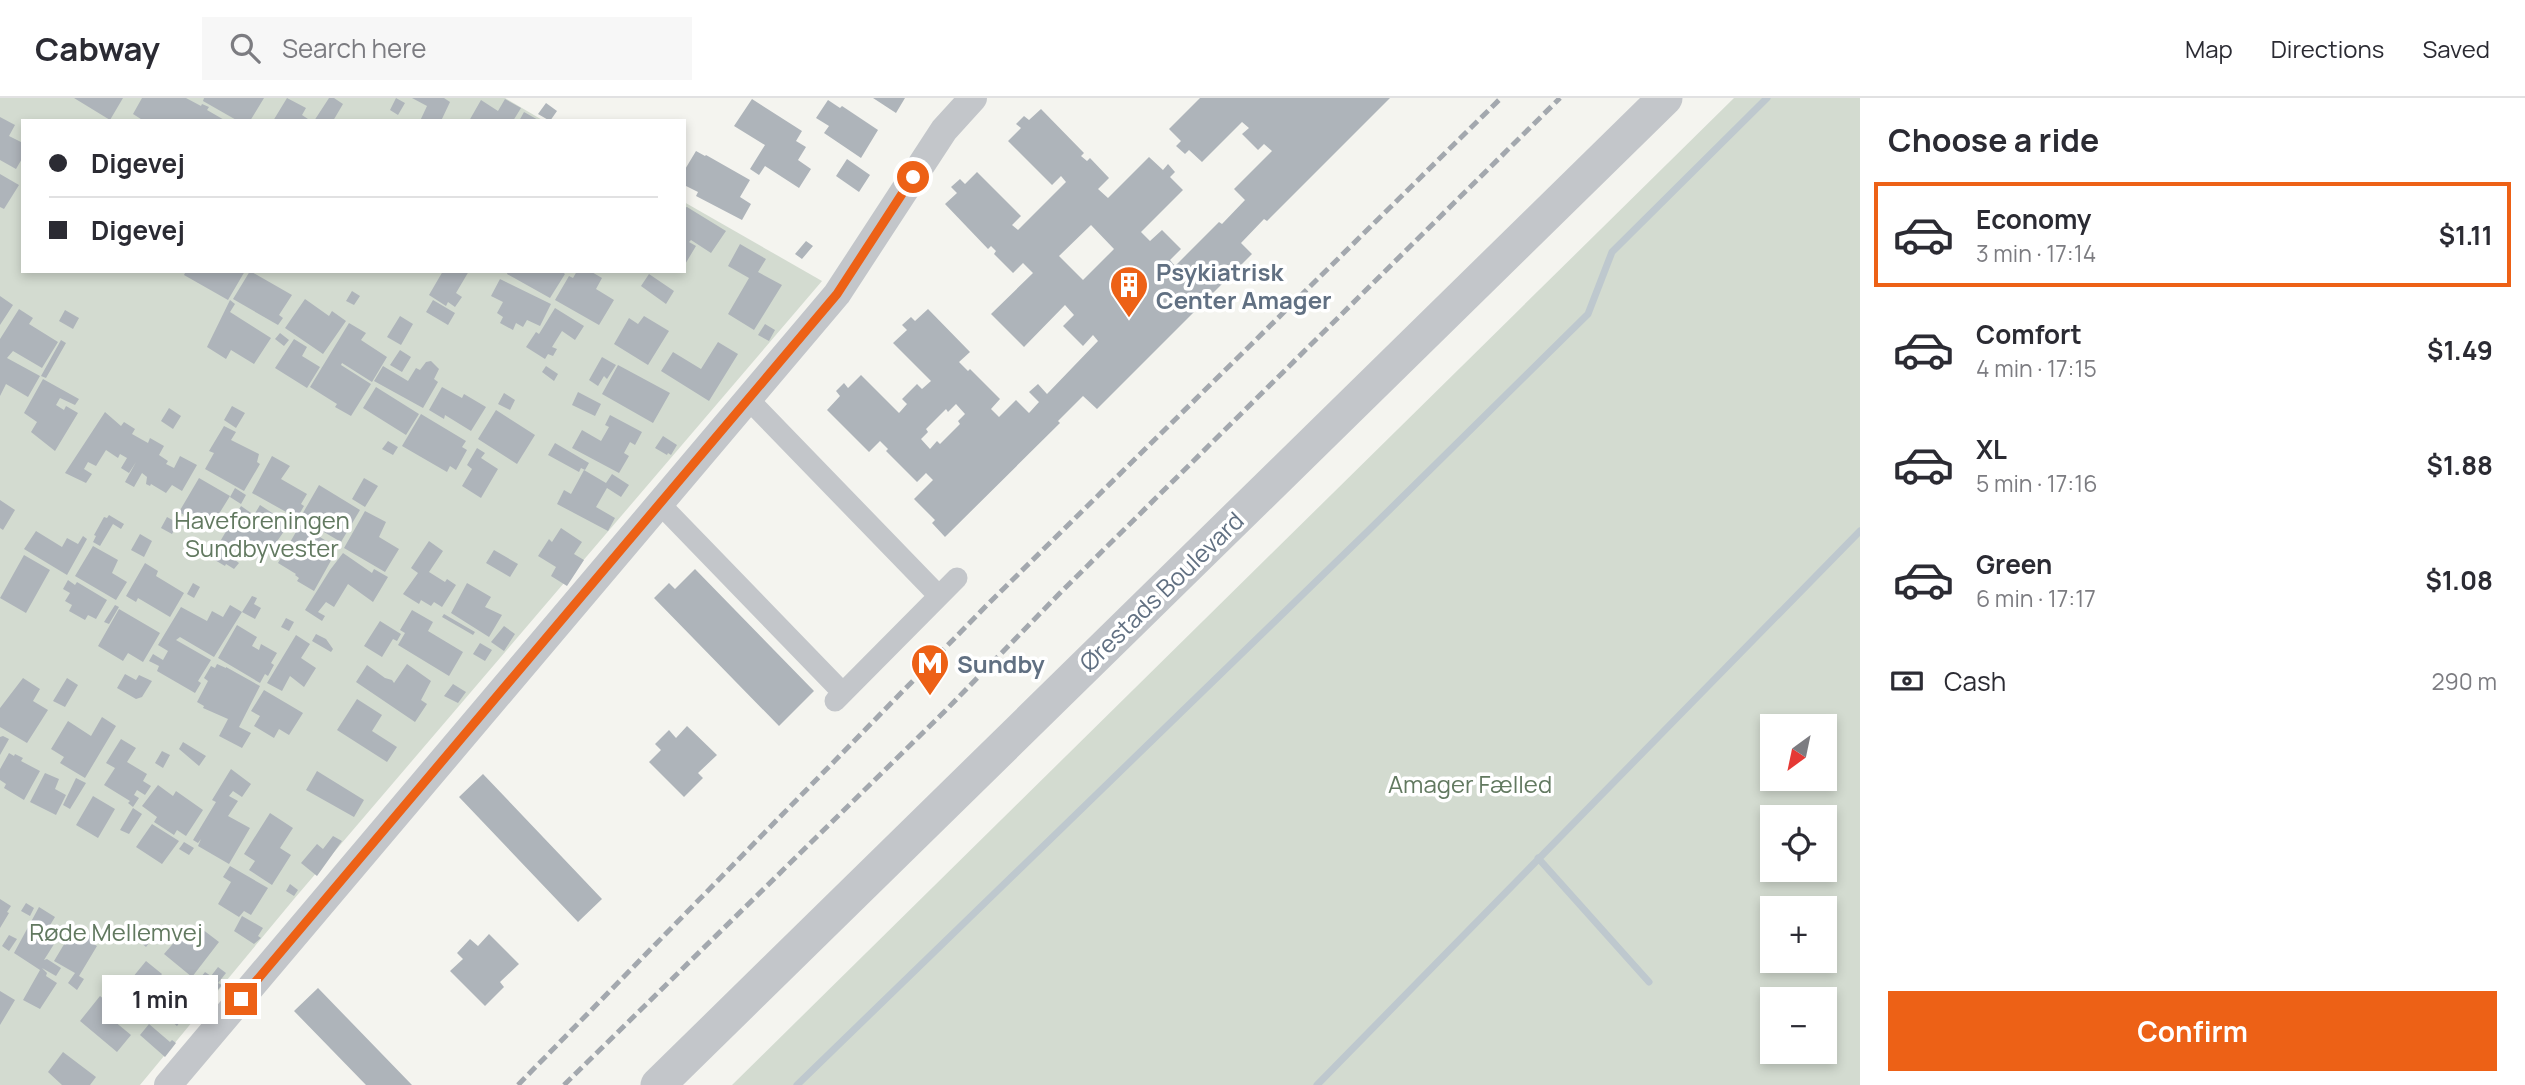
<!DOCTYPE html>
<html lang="en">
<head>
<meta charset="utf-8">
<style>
	body { margin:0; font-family:Manrope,sans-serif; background:#f7f7f7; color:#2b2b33; height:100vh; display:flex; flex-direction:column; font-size:26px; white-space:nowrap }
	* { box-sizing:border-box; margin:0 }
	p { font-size:23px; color:#7c7c81 }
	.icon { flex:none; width:38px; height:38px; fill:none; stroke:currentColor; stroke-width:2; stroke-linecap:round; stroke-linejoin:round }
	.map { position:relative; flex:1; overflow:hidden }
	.details { display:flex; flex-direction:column; background:#fff; width:665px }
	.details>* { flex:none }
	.guide { position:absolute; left:21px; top:21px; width:665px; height:154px; border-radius:0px; box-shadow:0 4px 10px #0003; display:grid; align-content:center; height:154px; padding:0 28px; background:#fff }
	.needle { width:46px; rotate:213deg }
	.buttons { position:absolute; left:1760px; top:616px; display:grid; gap:14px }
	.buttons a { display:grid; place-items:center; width:77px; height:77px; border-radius:0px; background:#fff; box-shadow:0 4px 10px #0003; font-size:35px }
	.end { position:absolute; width:32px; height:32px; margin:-16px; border:9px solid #ed6116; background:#fff; box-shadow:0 0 0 4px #fff }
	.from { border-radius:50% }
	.bubble { position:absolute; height:49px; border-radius:0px; background:#fff; box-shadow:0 4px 10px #0003; font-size:23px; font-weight:700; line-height:49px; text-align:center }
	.guide b { display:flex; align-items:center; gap:24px; height:66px; font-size:26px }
	.guide b+b { border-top:2px solid #e1e1e2 }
	.guide i { width:18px; height:18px; background:#2b2b33 }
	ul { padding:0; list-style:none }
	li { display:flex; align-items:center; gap:21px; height:105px; margin:0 14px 10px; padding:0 14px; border:4px solid transparent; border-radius:0px }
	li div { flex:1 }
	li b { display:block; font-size:26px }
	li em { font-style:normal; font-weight:700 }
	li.selected { border-color:#ed6116 }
	li>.icon { width:63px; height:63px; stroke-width:1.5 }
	h2 { padding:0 28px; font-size:32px; line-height:84px }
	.pay { display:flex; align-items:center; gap:18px; height:77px; padding:0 28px; font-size:26px }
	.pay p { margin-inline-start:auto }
	.action { display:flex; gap:14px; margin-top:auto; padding:14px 28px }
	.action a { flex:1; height:80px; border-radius:0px; background:#ed6116; color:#fff; font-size:28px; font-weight:700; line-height:80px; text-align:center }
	header { display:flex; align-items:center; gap:42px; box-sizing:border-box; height:98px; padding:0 35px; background:#fff; border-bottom:2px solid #e1e1e2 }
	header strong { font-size:33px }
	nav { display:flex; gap:38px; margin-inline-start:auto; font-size:24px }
	.search { width:490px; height:63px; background:#f7f7f7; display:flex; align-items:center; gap:18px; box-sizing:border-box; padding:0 24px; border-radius:0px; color:#7c7c81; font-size:26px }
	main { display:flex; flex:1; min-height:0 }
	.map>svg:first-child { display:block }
	.green { fill:#d3dbd0; fill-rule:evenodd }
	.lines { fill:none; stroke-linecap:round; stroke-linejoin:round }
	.stream { stroke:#bec8ce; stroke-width:7 }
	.building { fill:#aeb4ba; fill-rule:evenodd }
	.pedestrian { stroke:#c3c6ca; stroke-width:21 }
	.minor { stroke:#c3c6ca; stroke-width:28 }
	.tertiary { stroke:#c3c6ca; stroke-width:35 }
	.rail { stroke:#a3a8ae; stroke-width:5; stroke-dasharray:10 5; stroke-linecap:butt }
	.route { stroke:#ed6116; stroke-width:9 }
	.labels { text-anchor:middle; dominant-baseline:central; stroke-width:7; stroke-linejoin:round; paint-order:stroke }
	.poi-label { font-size:24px; font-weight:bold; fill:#617082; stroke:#fff; text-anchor:start }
	.park-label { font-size:24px; fill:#627960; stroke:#fff }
	.street-label { font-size:24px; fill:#617082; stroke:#fff }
</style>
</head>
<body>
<header>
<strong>Cabway</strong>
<div class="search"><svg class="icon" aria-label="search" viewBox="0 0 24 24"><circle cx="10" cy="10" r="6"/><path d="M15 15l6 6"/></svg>Search here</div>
<nav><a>Map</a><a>Directions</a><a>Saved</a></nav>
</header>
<main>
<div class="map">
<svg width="1860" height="987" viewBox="0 0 1860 987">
	<rect width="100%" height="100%" fill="#f4f4ef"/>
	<path class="green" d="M0 0H505L544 23H23V173H684V104L822 183 294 801 140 987H0Z
		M1734 0H1860V987H732ZM1825 628V681H1773V628ZM1773 719H1825V772H1773ZM1825 810V863H1773V810ZM1825 901V954H1773V901Z"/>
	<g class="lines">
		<path class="stream" d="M1538 760 1649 884
			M797 987 1368 433 1588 216 1612 154 1767 0
			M1317 987 1860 433"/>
	</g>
	<path class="building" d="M74 0H123L110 22Z
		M142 0H186L201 8 202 6 209 9 207 12 226 23H144L133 16Z
		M204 0H264L250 23H238L203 3Z
		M287 0 306 10 302 17 311 23H273Z
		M329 0H334L343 6 333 23H314Z
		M396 0 405 5 398 17 390 12Z
		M412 0H444L450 4 441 23H420L427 8Z
		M873 0H905L896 15Z
		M1200 0H1390L1267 123 1264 121 1241 145 1252 156 1097 311 1083 298 1058 323 1060 325 945 439 932 425 935 422 914 401 933 382 926 375 917 384 886 353 888 351 880 343 869 354 827 312 840 298 836 293 844 285 848 290 861 277 899 315 907 306 902 301 917 286 922 291 931 283 893 245 907 232 902 227 911 219 915 223 928 211 970 254 959 264 968 273 970 271 1000 301 991 311 999 319 1016 302 1029 315 1039 304 1029 294 1038 286 1047 296 1098 243 1093 237 1083 248 1063 228 1074 217 1065 207 1024 249 991 216 1033 175 1023 165 1013 175 994 156 996 153 991 148 988 151 945 106 957 95 951 89 960 81 965 86 977 74 1021 118 1012 127 1018 132 1066 84 1061 78 1052 87 1008 43 1021 30 1016 26 1024 18 1029 22 1041 11 1084 55 1081 58 1087 63 1090 60 1109 80 1098 91 1108 100 1149 59 1163 72 1168 66 1175 74 1170 79 1183 92 1141 134 1150 143 1162 132 1181 151 1170 162 1175 168 1219 124 1222 126 1245 102 1234 91 1272 53 1264 46 1258 52 1242 36 1249 30 1242 24 1202 64 1189 52 1185 56 1176 48 1181 43 1169 31ZM1091 127 1114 151 1083 182 1059 158ZM956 306 965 316 958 323 960 326 940 346 937 343 930 351 921 341 928 334 926 331 946 311 948 314Z
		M505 1 521 10 513 23H469L481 2 498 13Z
		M752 1 802 33 796 43 806 49 798 62 811 71 799 90 765 68 759 77 750 71 765 47 734 28Z
		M828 2 840 10 842 8 878 32 861 60 824 35 829 28 816 20Z
		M546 5 557 13 550 23 538 16Z
		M524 14 540 23H519Z
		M0 19 15 27 9 38 23 45V59L16 71 0 62Z
		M696 53 705 58 706 57 750 82 740 99 751 106 742 122 696 98 698 94 684 87V73Z
		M847 61 870 77 859 94 836 78Z
		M0 76 19 87 4 111 0 109Z
		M687 109 726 133 711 155 691 142 689 144 696 148 684 168V110Z
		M806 143 813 148 802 161 795 156Z
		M740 146 766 161 758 174 782 187 754 232 728 216 749 180 728 168Z
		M186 173H245L228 202 184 177Z
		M250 173 292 197 279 217 283 220 278 227 233 201Z
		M443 173H469L456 195 462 199 455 209 448 204 446 208 429 197Z
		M508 173H561L565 176 550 200 507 176Z
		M577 173H590L602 180 596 191 614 202 599 227 555 202 569 178 573 180Z
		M649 176 674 193 666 206 641 188Z
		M500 181 551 206 540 228 527 222 523 229 516 225 513 232 500 225 503 219 497 215 503 204 491 198Z
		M352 193 360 198 354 207 346 203Z
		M0 198 13 207 0 227Z
		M305 201 329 218 332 213 346 223 323 256 285 230Z
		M230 202 235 206 230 214 271 240 254 266 231 252 226 261 207 249Z
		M433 202 455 215 448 227 426 214Z
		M555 210 584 228 575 242 562 233 552 249 557 251 553 258 548 256 545 261 526 249 536 234 539 236Z
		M19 211 33 220 29 226 58 244 42 270 13 253 7 260 40 278 28 299 6 286 0 298V241Z
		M65 212 79 220 73 231 59 223Z
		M400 218 413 226 401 247 387 239Z
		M644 218 669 233 648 267 614 246 629 220 638 226Z
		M349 225 366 235 361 242 387 259 372 284 342 265 341 267 371 286 351 318 335 309 337 306 310 289Z
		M765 226 775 232 769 243 758 237Z
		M280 235 289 242 284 248 275 241Z
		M294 241 307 249 302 258 320 269 307 290 275 270Z
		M61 242 66 245 46 280 41 278Z
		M718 244 738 256 709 303 661 273 673 254 701 271Z
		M400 252 411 259 402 274 390 267Z
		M602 259 616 267 607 281 604 278 598 288 589 282Z
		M431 263 439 271 434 281 438 284 423 310 374 283 383 268 408 283 416 270 420 272 426 264Z
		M618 267 670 295 653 325 602 296Z
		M546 268 558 276 554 283 542 274Z
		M43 281 79 301 75 307 60 300 56 307 64 312 66 308 78 315 55 353 31 334 37 324 24 315Z
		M376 289 419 316 406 337 363 310Z
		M442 289 462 300 464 296 486 309 471 333 445 317 444 321 429 312Z
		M578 294 601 306 595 318 572 307Z
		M504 295 515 302 510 312 498 306Z
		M232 308 245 315 236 330 224 322Z
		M169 310 181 318 173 331 161 323Z
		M496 312 535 337 517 366 478 341Z
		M105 314 121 328 124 324 135 331 132 336 148 345 150 340 164 348 159 357 168 363 166 366 174 370 180 358 197 367 182 393 172 387 166 395 151 386 150 388 146 386 147 379 142 375 134 389 125 384 136 364 129 375 121 370 127 360 120 356 118 360 106 352 96 368 88 364 84 371 92 376 86 385 65 375Z
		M421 316 466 343 462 349 467 352 456 372 450 368 447 374 402 348Z
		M610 317 642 334 635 347 630 344 624 355 629 358 619 375 572 350 582 332 601 343 609 329 605 327Z
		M224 328 236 334 231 342 259 356 257 364 260 366 244 393 205 371 214 355 209 353Z
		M663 338 677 347 671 357 668 355 667 357 655 350Z
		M388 343 398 349 393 357 382 351Z
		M555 345 589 365 585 372 581 370 579 374 548 357Z
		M477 350 485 355 481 360 498 371 481 400 462 388 472 371 467 367Z
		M272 358 290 368 281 381 307 396 301 406 304 408 297 420 252 395Z
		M584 372 606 385 612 376 629 387 621 399 607 390 596 409 615 420 608 433 557 406 564 392 571 396Z
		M199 380 230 398 209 432 179 414Z
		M364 380 378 388 365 409 352 401Z
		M319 387 360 412 341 444 300 420Z
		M235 390 246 397 241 406 230 399Z
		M0 402 15 412 3 432 0 430Z
		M260 407 289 426 269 455 260 449 257 453 241 443 231 459 239 465 234 471 226 466 225 468 208 458 215 446 218 447 241 408 254 417Z
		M365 413 386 424 379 439 399 451 385 474 344 450Z
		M109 417 124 426 121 431 113 426 100 448 93 444 96 438 94 437 104 419 107 420Z
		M167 419 178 425 172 436 161 430Z
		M300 427 338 450 314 493 297 483 299 480 295 477 296 476 278 465Z
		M561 430 582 444 574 456 584 462 567 488 551 478 556 469 538 458 549 441 552 444Z
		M36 433 62 449 67 440 78 446 83 438 87 441 67 477 24 451Z
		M140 436 152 443 144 459 131 452Z
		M429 443 443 453 429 474 445 484 447 481 456 487 442 509 434 504 431 508 421 502 419 506 403 496 418 475 411 470Z
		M93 448 118 462 112 475 127 484 116 502 75 478Z
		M494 452 518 466 510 479 486 465Z
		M343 455 372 475 374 471 388 479 373 504 348 486 334 509 326 504 318 514 325 518 322 523 305 512 330 472Z
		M24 457 50 472 26 515 0 500Z
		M145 465 158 473 156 478 184 495 170 519 138 500 136 504 126 498Z
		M695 471 814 593 779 628 654 500 669 485 675 491Z
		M68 482 75 487 77 484 107 502 96 521 88 517 85 522 69 513 72 507 65 503 70 495 63 491Z
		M193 485 200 489 194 500 187 496Z
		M467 485 491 499 485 509 502 517 489 539 451 515Z
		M252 498 257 500 254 506 261 510 255 521 242 514Z
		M115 507 119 509 109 526 104 524Z
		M230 507 242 514 214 559 180 539 176 542 211 562 198 583 201 585 195 595 157 573 159 568 149 563 153 556 163 562 168 553 158 547 181 509 207 523 212 513 223 519Z
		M119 511 160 535 143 564 128 555 123 563 98 548Z
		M412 512 433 524 428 533 463 554 449 578 398 547 405 535 400 532Z
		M444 516 475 534 473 537 442 519Z
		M286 520 294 524 289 533 281 529Z
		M380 523 401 536 397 543 393 541 382 559 364 548Z
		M237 527 257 539 252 548 259 552 261 546 277 555 271 565 274 567 268 578 265 576 260 585 218 560Z
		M504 528 515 536 504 553 491 544Z
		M316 536 326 541 333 551 331 554 312 543Z
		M296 537 310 546 301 560 316 570 304 589 290 578 282 593 267 585Z
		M480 545 492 552 485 563 473 556Z
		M217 566 226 570V569L260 588 239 629 251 635 242 650 219 638 228 621 203 610 204 608 197 604 208 583 204 580 211 568 215 570Z
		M407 566 431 583 421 602 427 606 415 624 356 584 367 567 385 580 392 582 394 585Z
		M125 576 136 582 139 577 152 583 142 599 136 601 117 590Z
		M23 580 40 591 33 603 48 612 27 645 0 629V610Z
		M67 580 78 587 65 609 53 603Z
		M453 586 466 594 458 605 444 598Z
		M264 592 303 615 289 637 279 631 274 640 254 628 260 618 251 613Z
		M357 601 382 617 372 633 397 649 387 664 337 632Z
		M102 619 116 628 85 680 60 665 64 659 51 651 68 623 91 638Z
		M687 628 717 657 698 675 703 680 684 699 649 664 661 652 655 646 669 632 676 640Z
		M3 638 9 641 0 657V639Z
		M121 641 136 650 127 664 147 676 143 683 151 688 145 697 137 692 134 697 139 700 133 709 128 705 130 703 104 687 115 670 106 665Z
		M183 644 206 658 199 668 179 651Z
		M162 653 170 657 163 670 155 665Z
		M9 655 14 658 15 656 23 660 21 663 40 673 24 702 4 690 6 686 0 682V671Z
		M231 671 251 686 242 699 233 693 229 698 238 703 228 718 250 730 229 766 198 748 201 741 198 745 193 742 216 704 212 702Z
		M317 673 364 702 354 719 306 692Z
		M45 675 59 681 55 691 66 697 56 717 30 704Z
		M483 676 602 801 578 824 459 699Z
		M76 680 86 685 70 711 63 707Z
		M158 687 173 698 176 693 203 712 186 738 177 732 174 737 154 724 157 719 142 708Z
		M93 698 115 711 98 740 76 727Z
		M133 710 142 716 129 736 120 732Z
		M270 715 293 730 280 750 291 757 272 787 249 772 255 763 244 756Z
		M152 726 179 743 162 766 136 749Z
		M333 738 342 743 317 778 301 765 317 746 323 751Z
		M184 744 194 750 189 757 179 751Z
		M230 768 268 790 251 817 244 813 239 819 218 806 231 784 223 779Z
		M290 786 298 792 294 798 286 793Z
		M0 801 11 808 7 814 9 815 0 830Z
		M26 805 34 810 30 818 21 813Z
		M39 809 55 819 44 837 56 843 44 862 47 861 61 870 56 878 42 870 47 875 46 878 57 885 40 911 23 902 40 872 14 855Z
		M242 818 263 830 258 838 261 840 254 846 234 833Z
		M75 828 95 840 92 845 97 848 79 878 84 881 77 892 68 885 75 875 54 863Z
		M147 831 155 837 146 849 138 842Z
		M202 831 219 844 192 879 164 856 183 834 193 842Z
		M489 836 519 866 500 884 504 889 485 908 450 873 463 861 457 855 470 841 478 848Z
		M9 837 17 841 9 853 2 848Z
		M146 863 162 876 144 898 128 885Z
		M218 869 226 875 218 885 222 887 213 897 197 884 205 874 211 878Z
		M318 890 412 987H366L294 913Z
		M0 893 15 902 0 927Z
		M100 898 115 910 108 918 131 937 117 954 80 923Z
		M176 914 183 920 177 928 170 922Z
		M149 926 170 944 172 942 176 945 165 959 140 937Z
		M63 954 96 979 90 987H62L48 974Z"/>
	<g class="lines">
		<path class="pedestrian" d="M748 301 938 497
			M659 405 843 595
			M835 603 957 480"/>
		<path class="minor" d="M168 987 837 196 944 32 973 0"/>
		<path class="tertiary" d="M658 987 1665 0"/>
		<path class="rail" d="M518 987 987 507 1501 0
			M564 987 945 613 1059 496 1560 0"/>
	</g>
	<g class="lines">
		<path class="route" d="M241 901 837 196 913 79"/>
	</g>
	<defs>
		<symbol id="building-pin" viewBox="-11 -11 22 30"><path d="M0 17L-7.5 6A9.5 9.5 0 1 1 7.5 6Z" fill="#ed6116" stroke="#fff"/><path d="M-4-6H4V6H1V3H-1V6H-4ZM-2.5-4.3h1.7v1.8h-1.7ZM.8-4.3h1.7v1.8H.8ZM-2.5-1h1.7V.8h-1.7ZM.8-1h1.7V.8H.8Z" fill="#fff"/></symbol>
		<symbol id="metro-pin" viewBox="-11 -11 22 30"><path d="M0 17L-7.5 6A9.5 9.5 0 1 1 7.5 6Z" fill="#ed6116" stroke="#fff"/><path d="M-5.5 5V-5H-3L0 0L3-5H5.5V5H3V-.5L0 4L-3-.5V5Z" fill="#fff"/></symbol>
	</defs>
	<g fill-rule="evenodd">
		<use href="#building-pin" x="1107" y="165" width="44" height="60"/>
		<use href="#metro-pin" x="908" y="543" width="44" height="60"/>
	</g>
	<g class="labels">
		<g class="poi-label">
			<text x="1156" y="173">Psykiatrisk<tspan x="1156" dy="28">Center Amager</tspan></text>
			<text x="957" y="565">Sundby</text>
		</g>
		<g class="park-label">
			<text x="262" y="421">Haveforeningen<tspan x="262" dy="28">Sundbyvester</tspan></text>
			<text x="1470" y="685">Amager Fælled</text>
			<text x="116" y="833">Røde Mellemvej</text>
		</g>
		<g class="street-label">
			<text transform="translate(1161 493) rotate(-44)">Ørestads Boulevard</text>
		</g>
	</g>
</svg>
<div class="buttons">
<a><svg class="needle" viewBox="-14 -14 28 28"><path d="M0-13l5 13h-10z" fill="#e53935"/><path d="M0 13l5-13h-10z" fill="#7c7c81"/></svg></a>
<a><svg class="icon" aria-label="locate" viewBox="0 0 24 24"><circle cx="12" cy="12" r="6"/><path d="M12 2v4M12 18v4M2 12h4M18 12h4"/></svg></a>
<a>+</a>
<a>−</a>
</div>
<i class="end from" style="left:913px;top:79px"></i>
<i class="end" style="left:241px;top:901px"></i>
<div class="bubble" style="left:102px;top:877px;width:116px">1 min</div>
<div class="guide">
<b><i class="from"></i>Digevej</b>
<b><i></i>Digevej</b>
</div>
</div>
<section class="details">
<h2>Choose a ride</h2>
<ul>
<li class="selected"><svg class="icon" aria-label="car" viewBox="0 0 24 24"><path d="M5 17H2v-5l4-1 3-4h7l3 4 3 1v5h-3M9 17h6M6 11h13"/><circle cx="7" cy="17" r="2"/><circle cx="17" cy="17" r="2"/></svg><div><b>Economy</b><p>3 min · 17:14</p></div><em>$1.11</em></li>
<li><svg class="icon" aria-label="car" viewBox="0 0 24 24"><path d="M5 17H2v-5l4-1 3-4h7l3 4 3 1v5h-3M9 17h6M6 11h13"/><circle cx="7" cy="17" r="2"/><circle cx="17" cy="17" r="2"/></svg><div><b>Comfort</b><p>4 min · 17:15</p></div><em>$1.49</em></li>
<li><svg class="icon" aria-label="car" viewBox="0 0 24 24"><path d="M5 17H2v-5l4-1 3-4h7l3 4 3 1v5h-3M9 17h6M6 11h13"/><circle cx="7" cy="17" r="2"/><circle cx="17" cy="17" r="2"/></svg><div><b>XL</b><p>5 min · 17:16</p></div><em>$1.88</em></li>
<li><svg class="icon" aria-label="car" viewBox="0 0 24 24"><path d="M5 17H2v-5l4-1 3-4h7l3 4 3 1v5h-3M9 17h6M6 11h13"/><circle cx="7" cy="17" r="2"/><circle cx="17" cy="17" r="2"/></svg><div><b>Green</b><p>6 min · 17:17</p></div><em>$1.08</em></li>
</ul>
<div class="pay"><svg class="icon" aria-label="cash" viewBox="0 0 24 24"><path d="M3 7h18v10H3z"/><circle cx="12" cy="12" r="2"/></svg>Cash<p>290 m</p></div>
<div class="action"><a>Confirm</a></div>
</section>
</main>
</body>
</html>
